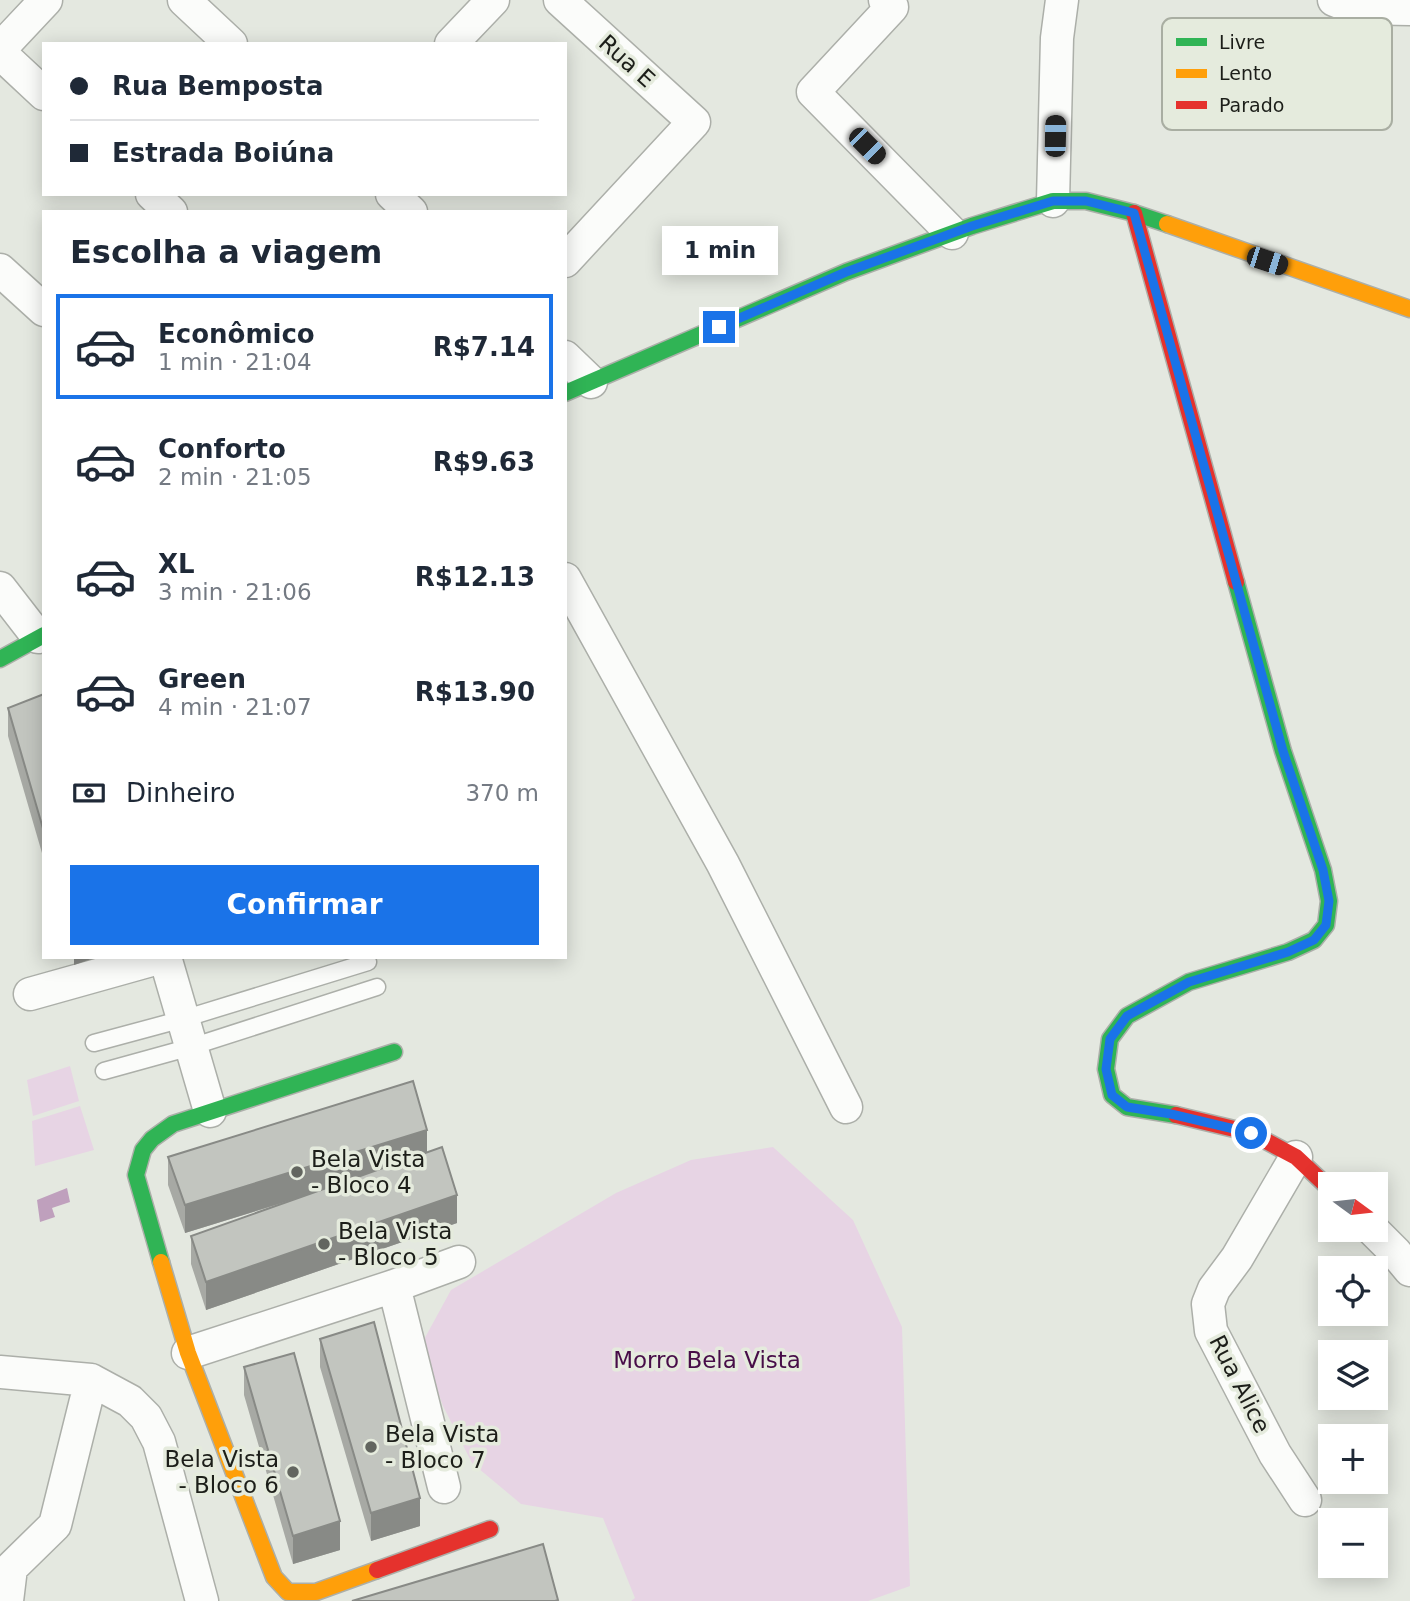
<!DOCTYPE html>
<html lang="pt">
<head>
<meta charset="utf-8">
<style>
	body { margin:0; font-family:"DejaVu Sans",sans-serif; background:#f6f6f7; color:#1f2937; height:100vh; display:flex; flex-direction:column; font-size:26px; white-space:nowrap }
	* { box-sizing:border-box; margin:0 }
	p { font-size:23px; color:#747a83 }
	.icon { flex:none; width:38px; height:38px; fill:none; stroke:currentColor; stroke-width:2; stroke-linecap:round; stroke-linejoin:round }
	.map { position:relative; flex:1; overflow:hidden }
	.side { position:absolute; left:42px; top:210px; width:525px; height:749px; display:flex; flex-direction:column; background:#fff; border-radius:0px; box-shadow:0 4px 18px #0003 }
	.side>* { flex:none }
	.guide { position:absolute; left:42px; top:42px; width:525px; height:154px; border-radius:0px; box-shadow:0 4px 18px #0003; display:grid; align-content:center; height:154px; padding:0 28px; background:#fff }
	.needle { width:46px; rotate:105deg }
	.tools { position:absolute; left:1318px; top:1172px; display:grid; gap:14px }
	.tools a { display:grid; place-items:center; width:70px; height:70px; border-radius:0px; background:#fff; box-shadow:0 4px 18px #0003; font-size:35px }
	.end { position:absolute; width:32px; height:32px; margin:-16px; border:9px solid #1a73e8; background:#fff; box-shadow:0 0 0 4px #fff }
	.from { border-radius:50% }
	.bubble { position:absolute; height:49px; border-radius:0px; background:#fff; box-shadow:0 4px 18px #0003; font-size:23px; font-weight:700; line-height:49px; text-align:center }
	.car { position:absolute; width:21px; height:42px; margin:-21px -10px; border-radius:9px; box-shadow:0 0 5px 2px #0007; background:linear-gradient(#222 24%,#8ab4d8 0 40%,#222 0 76%,#8ab4d8 0 86%,#222 0) }
	.guide b { display:flex; align-items:center; gap:24px; height:66px; font-size:26px }
	.guide b+b { border-top:2px solid #e0e1e3 }
	.guide i { width:18px; height:18px; background:#1f2937 }
	ul { padding:0; list-style:none }
	li { display:flex; align-items:center; gap:21px; height:105px; margin:0 14px 10px; padding:0 14px; border:4px solid transparent; border-radius:0px }
	li div { flex:1 }
	li b { display:block; font-size:26px }
	li em { font-style:normal; font-weight:700 }
	li.selected { border-color:#1a73e8 }
	li>.icon { width:63px; height:63px; stroke-width:1.5 }
	h2 { padding:0 28px; font-size:32px; line-height:84px }
	.pay { display:flex; align-items:center; gap:18px; height:77px; padding:0 28px; font-size:26px }
	.pay p { margin-inline-start:auto }
	.cta { display:flex; gap:14px; margin-top:auto; padding:14px 28px }
	.cta a { flex:1; height:80px; border-radius:0px; background:#1a73e8; color:#fff; font-size:28px; font-weight:700; line-height:80px; text-align:center }
	.map>svg:first-child { display:block }
	.green { fill:#e7d4e4 }
	.water { fill:#bfa0bd }
	.lines { fill:none; stroke-linecap:round; stroke-linejoin:round }
	.lane-casing { stroke:#acafa9; stroke-width:19 }
	.street-casing { stroke:#acafa9; stroke-width:35 }
	.fast-casing { stroke:#acafa9; stroke-width:19 }
	.slow-casing { stroke:#acafa9; stroke-width:19 }
	.jam-casing { stroke:#acafa9; stroke-width:19 }
	.lane { stroke:#fbfcfa; stroke-width:16 }
	.street { stroke:#fbfcfa; stroke-width:32 }
	.fast { stroke:#30b455; stroke-width:16 }
	.slow { stroke:#ff9f0a; stroke-width:16 }
	.jam { stroke:#e5322d; stroke-width:16 }
	.wall { fill:#a7a9a4 }
	.shaded-wall { fill:#888a86 }
	.building { fill:#c2c5bf; stroke:#888a86; stroke-width:2 }
	.route { stroke:#1a73e8; stroke-width:9 }
	.poi-dot { fill:#62655f; stroke:#e5ebdd; stroke-width:2.5 }
	.labels { text-anchor:middle; dominant-baseline:central; stroke-width:7; stroke-linejoin:round; paint-order:stroke }
	.street-label { font-size:23px; fill:#1c1e19; stroke:#e5ebdd }
	.poi-label { font-size:23px; fill:#1c1e19; stroke:#e5ebdd; text-anchor:start }
	.park-label { font-size:23px; fill:#470d48; stroke:#e5ebdd }
	.key { fill:#e5ebdd; stroke:#a9aea2; stroke-width:2 }
	.key-label { font-size:19px; fill:#1c1e19 }
</style>
</head>
<body>
<div class="map">
<svg width="1410" height="1601" viewBox="0 0 1410 1601">
	<rect width="100%" height="100%" fill="#e4e8e0"/>
	<path class="green" d="M70 1066 79 1101 33 1116 27 1080Z
		M80 1106 94 1150 35 1166 32 1121Z
		M773 1147 853 1220 902 1327 910 1586 868 1601H631L635 1598 603 1518 521 1504 472 1463 443 1406 421 1345 451 1290 616 1193 691 1160Z"/>
	<path class="water" d="M67 1188 70 1202 52 1208 55 1217 40 1222 37 1200Z"/>
	<g class="lines">
		<defs>
			<path id="lane" d="M94 1043 183 1019 368 962
				M104 1071 191 1047 377 987"/>
			<path id="street" d="M184 0 231 44
				M560 0 694 122 565 261
				M885 0 892 7 813 92 952 233
				M1334 0 1354 8 1410 9
				M451 44 493 0
				M0 49 46 0
				M0 53 44 94
				M152 194 171 212
				M392 194 411 212
				M1053 201 1057 38 1062 0
				M0 270 44 310
				M565 357 591 382
				M565 579 723 864 846 1107
				M0 588 38 637
				M165 957 210 1111
				M30 994 162 957
				M1296 1157 1237 1258 1214 1289 1208 1304 1211 1331 1275 1454 1305 1500
				M1373 1230 1395 1252 1410 1270
				M394 1286 444 1487
				M188 1353 394 1286 459 1262
				M0 1372 91 1380 130 1401 146 1417 159 1442 202 1601
				M7 1601 11 1568 55 1525 91 1380"/>
			<path id="fast" d="M565 393 846 272 972 226 1053 201H1086L1134 213 1167 224
				M0 659 44 635
				M1176 1115 1127 1107 1112 1095 1106 1069 1110 1039 1127 1016 1189 982 1288 952 1314 940 1326 925 1329 901 1323 870 1283 751 1236 582
				M161 1262 136 1175 143 1150 152 1139 173 1124 394 1052"/>
			<path id="slow" d="M1167 224 1410 309
				M161 1262 188 1353 274 1577 288 1592H316L377 1570"/>
			<path id="jam" d="M1134 213 1236 582
				M1176 1115 1251 1133 1296 1157 1330 1189
				M377 1570 490 1529"/>
		</defs>
		<use href="#lane" class="lane-casing"/>
		<use href="#street" class="street-casing"/>
		<use href="#fast" class="fast-casing"/>
		<use href="#slow" class="slow-casing"/>
		<use href="#jam" class="jam-casing"/>
		<use href="#lane" class="lane"/>
		<use href="#street" class="street"/>
		<use href="#fast" class="fast"/>
		<use href="#slow" class="slow"/>
		<use href="#jam" class="jam"/>
	</g>
	<path class="wall" d="M44 694V860L8 736V708Z
		M427 1153 457 1223 206 1310 191 1264V1236L296 1199 185 1233 168 1185V1157Z
		M320 1339 420 1526 371 1541 320 1367Z
		M244 1367 340 1550 293 1564 244 1395Z"/>
	<path class="shaded-wall" d="M74 957H97L74 965Z
		M427 1130V1158L185 1233V1205Z
		M457 1195V1223L206 1310V1282Z
		M420 1498V1526L371 1541V1513Z
		M340 1521V1550L293 1564V1536Z"/>
	<path class="building" d="M44 694V832L8 708Z
		M413 1081 427 1130 185 1205 168 1157Z
		M442 1147 457 1195 206 1282 191 1236Z
		M374 1322 420 1498 371 1513 320 1339Z
		M294 1353 340 1521 293 1536 244 1367Z
		M543 1544 558 1600 555 1601H352Z"/>
	<g class="lines">
		<path class="route" d="M719 327 846 272 972 226 1053 201H1086L1134 213 1283 751 1323 870 1329 901 1326 925 1314 940 1288 952 1189 982 1127 1016 1110 1039 1106 1069 1112 1095 1127 1107 1171 1114 1251 1133"/>
	</g>
	<g class="poi-dot">
		<circle cx="297" cy="1172" r="7"/>
		<circle cx="324" cy="1244" r="7"/>
		<circle cx="371" cy="1447" r="7"/>
		<circle cx="293" cy="1472" r="7"/>
	</g>
	<g class="labels">
		<g class="street-label">
			<text transform="translate(627 61) rotate(42)">Rua E</text>
			<text transform="translate(1240 1384) rotate(63)">Rua Alice</text>
		</g>
		<g class="poi-label">
			<text x="311" y="1159">Bela Vista<tspan x="311" dy="26">- Bloco 4</tspan></text>
			<text x="338" y="1231">Bela Vista<tspan x="338" dy="26">- Bloco 5</tspan></text>
			<text x="385" y="1434">Bela Vista<tspan x="385" dy="26">- Bloco 7</tspan></text>
			<text x="279" y="1459" text-anchor="end">Bela Vista<tspan x="279" dy="26">- Bloco 6</tspan></text>
		</g>
		<g class="park-label">
			<text x="707" y="1360">Morro Bela Vista</text>
		</g>
	</g>
	<rect x="1162" y="18" width="230" height="112" rx="10" class="key"/>
	<rect x="1176" y="38" width="31" height="8" fill="#30b455"/>
	<rect x="1176" y="69" width="31" height="9" fill="#ff9f0a"/>
	<rect x="1176" y="101" width="31" height="8" fill="#e5322d"/>
	<g class="key-label">
		<text x="1219" y="49">Livre</text>
		<text x="1219" y="80">Lento</text>
		<text x="1219" y="112">Parado</text>
	</g>
</svg>
<div class="tools">
<a><svg class="needle" viewBox="-14 -14 28 28"><path d="M0-13l5 13h-10z" fill="#e53935"/><path d="M0 13l5-13h-10z" fill="#747a83"/></svg></a>
<a><svg class="icon" aria-label="locate" viewBox="0 0 24 24"><circle cx="12" cy="12" r="6"/><path d="M12 2v4M12 18v4M2 12h4M18 12h4"/></svg></a>
<a><svg class="icon" aria-label="layers" viewBox="0 0 24 24"><path d="M12 4l9 5-9 5-9-5zM3 14l9 5 9-5"/></svg></a>
<a>+</a>
<a>−</a>
</div>
<i class="end from" style="left:1251px;top:1133px"></i>
<i class="end" style="left:719px;top:327px"></i>
<div class="bubble" style="left:662px;top:226px;width:116px">1 min</div>
<i class="car" style="left:1055px;top:136px;rotate:1deg"></i>
<i class="car" style="left:867px;top:146px;rotate:135deg"></i>
<i class="car" style="left:1267px;top:261px;rotate:108deg"></i>
<div class="guide">
<b><i class="from"></i>Rua Bemposta</b>
<b><i></i>Estrada Boiúna</b>
</div>
<section class="side">
<h2>Escolha a viagem</h2>
<ul>
<li class="selected"><svg class="icon" aria-label="car" viewBox="0 0 24 24"><path d="M5 17H2v-5l4-1 3-4h7l3 4 3 1v5h-3M9 17h6M6 11h13"/><circle cx="7" cy="17" r="2"/><circle cx="17" cy="17" r="2"/></svg><div><b>Econômico</b><p>1 min · 21:04</p></div><em>R$7.14</em></li>
<li><svg class="icon" aria-label="car" viewBox="0 0 24 24"><path d="M5 17H2v-5l4-1 3-4h7l3 4 3 1v5h-3M9 17h6M6 11h13"/><circle cx="7" cy="17" r="2"/><circle cx="17" cy="17" r="2"/></svg><div><b>Conforto</b><p>2 min · 21:05</p></div><em>R$9.63</em></li>
<li><svg class="icon" aria-label="car" viewBox="0 0 24 24"><path d="M5 17H2v-5l4-1 3-4h7l3 4 3 1v5h-3M9 17h6M6 11h13"/><circle cx="7" cy="17" r="2"/><circle cx="17" cy="17" r="2"/></svg><div><b>XL</b><p>3 min · 21:06</p></div><em>R$12.13</em></li>
<li><svg class="icon" aria-label="car" viewBox="0 0 24 24"><path d="M5 17H2v-5l4-1 3-4h7l3 4 3 1v5h-3M9 17h6M6 11h13"/><circle cx="7" cy="17" r="2"/><circle cx="17" cy="17" r="2"/></svg><div><b>Green</b><p>4 min · 21:07</p></div><em>R$13.90</em></li>
</ul>
<div class="pay"><svg class="icon" aria-label="cash" viewBox="0 0 24 24"><path d="M3 7h18v10H3z"/><circle cx="12" cy="12" r="2"/></svg>Dinheiro<p>370 m</p></div>
<div class="cta"><a>Confirmar</a></div>
</section>
</div>
</body>
</html>
